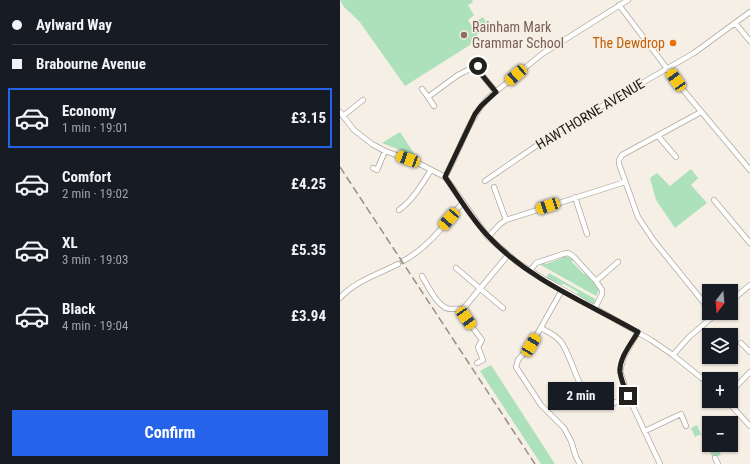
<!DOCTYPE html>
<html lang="en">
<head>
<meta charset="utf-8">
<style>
	body { margin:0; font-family:"Roboto Condensed",sans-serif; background:#242831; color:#f1f3f6; height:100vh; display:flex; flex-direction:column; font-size:15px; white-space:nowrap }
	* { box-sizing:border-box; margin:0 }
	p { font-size:13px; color:#9ea1a6 }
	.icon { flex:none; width:22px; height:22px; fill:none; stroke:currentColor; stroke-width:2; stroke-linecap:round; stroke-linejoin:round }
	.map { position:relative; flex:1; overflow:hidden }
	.drawer { display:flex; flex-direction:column; background:#171b24; width:340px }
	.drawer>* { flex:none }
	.top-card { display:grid; align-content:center; height:88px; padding:0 12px; background:#171b24 }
	.needle { width:26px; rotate:196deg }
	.tools { position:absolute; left:362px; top:284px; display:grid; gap:8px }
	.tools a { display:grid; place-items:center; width:36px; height:36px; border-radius:0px; background:#171b24; box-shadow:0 1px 3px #0004; font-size:20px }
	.end { position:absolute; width:18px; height:18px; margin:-9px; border:5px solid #23211d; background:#fff; box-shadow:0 0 0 2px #fff }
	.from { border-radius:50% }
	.bubble { position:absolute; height:28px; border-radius:0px; background:#171b24; box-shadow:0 1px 3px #0004; font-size:13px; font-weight:700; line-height:28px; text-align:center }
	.car { position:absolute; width:12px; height:24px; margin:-12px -6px; border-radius:5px; box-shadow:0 0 3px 1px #0007; background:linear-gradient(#f5c518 24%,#345 0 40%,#f5c518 0 76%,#345 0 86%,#f5c518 0) }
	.top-card b { display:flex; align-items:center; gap:14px; height:38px; font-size:15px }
	.top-card b+b { border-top:1px solid #363941 }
	.top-card i { width:10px; height:10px; background:#f1f3f6 }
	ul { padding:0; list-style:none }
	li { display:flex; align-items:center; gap:12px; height:60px; margin:0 8px 6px; padding:0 4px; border:2px solid transparent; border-radius:0px }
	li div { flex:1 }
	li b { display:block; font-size:15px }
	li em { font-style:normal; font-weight:700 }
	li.selected { border-color:#2563eb }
	li>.icon { width:36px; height:36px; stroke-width:1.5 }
	.cta { display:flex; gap:8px; margin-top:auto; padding:8px 12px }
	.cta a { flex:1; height:46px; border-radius:0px; background:#2563eb; color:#fff; font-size:16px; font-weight:700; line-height:46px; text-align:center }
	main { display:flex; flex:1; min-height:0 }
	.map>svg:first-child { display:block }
	.green { fill:#ace1bb }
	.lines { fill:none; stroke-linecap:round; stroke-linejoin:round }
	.minor-casing { stroke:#b0aaa0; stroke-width:6 }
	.minor { stroke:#fff; stroke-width:4.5 }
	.rail { stroke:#948f88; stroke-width:1.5; stroke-dasharray:8 4; stroke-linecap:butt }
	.route { stroke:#23211d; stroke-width:5 }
	.education-dot { fill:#8d6e63; stroke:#f6efe5; stroke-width:1.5 }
	.food-dot { fill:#e8710a; stroke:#f6efe5; stroke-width:1.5 }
	.labels { text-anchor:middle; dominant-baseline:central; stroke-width:3; stroke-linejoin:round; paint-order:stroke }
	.education-label { font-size:14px; fill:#785e54; stroke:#f6efe5; text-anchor:start }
	.food-label { font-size:14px; fill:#c56008; stroke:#f6efe5; text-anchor:end }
	.street-label { font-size:14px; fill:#23211d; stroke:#f6efe5 }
</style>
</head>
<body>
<main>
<section class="drawer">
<div class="top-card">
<b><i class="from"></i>Aylward Way</b>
<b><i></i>Brabourne Avenue</b>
</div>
<ul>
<li class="selected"><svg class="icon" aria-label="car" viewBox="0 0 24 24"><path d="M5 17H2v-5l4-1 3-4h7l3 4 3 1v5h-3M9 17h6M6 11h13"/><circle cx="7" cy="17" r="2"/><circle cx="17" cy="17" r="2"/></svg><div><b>Economy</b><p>1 min · 19:01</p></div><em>£3.15</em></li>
<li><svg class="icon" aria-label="car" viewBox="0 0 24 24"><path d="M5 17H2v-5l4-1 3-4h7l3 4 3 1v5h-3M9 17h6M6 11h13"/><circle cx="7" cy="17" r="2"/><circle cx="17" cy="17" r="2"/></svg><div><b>Comfort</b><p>2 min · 19:02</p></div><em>£4.25</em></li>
<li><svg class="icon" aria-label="car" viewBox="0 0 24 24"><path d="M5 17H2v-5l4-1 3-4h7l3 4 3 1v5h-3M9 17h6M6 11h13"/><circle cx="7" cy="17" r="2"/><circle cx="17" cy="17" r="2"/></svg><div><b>XL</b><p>3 min · 19:03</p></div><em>£5.35</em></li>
<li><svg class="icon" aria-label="car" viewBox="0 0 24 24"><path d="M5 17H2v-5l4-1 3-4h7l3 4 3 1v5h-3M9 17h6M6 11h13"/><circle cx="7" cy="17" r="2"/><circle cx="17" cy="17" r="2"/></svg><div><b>Black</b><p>4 min · 19:04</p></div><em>£3.94</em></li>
</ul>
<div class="cta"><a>Confirm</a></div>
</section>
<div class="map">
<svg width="410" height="464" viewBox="0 0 410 464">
	<rect width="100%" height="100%" fill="#f6efe5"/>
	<path class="green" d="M0 0H132L133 2 128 5 134 15 128 20 131 25 143 17 150 28C142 31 132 36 130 45L65 86 19 21 4 7Z
		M60 132 75 155 76 156 42 143Z
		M351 169 358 178 351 185 367 203 335 228 316 200 310 178 317 173 330 186Z
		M222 256 229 257 233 260 232 262 244 274H246L258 287 259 290 256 296 199 264 203 262 206 264 222 258Z
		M209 273 255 299 254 305 237 294 238 292 224 284 222 285 206 278Z
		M151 365 215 464H201L140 371Z
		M357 425 361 434 369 430V445H376L381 455 373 458 361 434 355 437 351 428Z"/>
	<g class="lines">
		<defs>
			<path id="minor" d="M279 5 344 91 410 170
				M395 23 410 41
				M137 61 142 75 156 92
				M82 89 88 97
				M94 106 88 97 118 75 138 65
				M0 112 14 130 32 144 45 151 76 162 105 177 148 237 178 263 204 279 311 340 333 355 369 384
				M361 112 282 155 279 160V164L298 217 314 241 369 309
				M3 116 23 100
				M318 136 336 157
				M33 168 37 170 45 151
				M105 177C120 151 127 121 148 98L202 54 288 0
				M145 181 196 146 238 120 354 53 410 12
				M154 187 166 220
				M235 197 247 234
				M374 200 410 243
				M59 210C73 200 82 184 91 170
				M148 237 160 224 166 220 285 182
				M63 261C88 248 106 223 123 202
				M116 268 163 308
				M190 271 196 263 223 254 228 253 233 256 256 281 262 290V294L255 308
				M82 276C88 286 95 302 106 308 110 310 118 308 123 309
				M256 281 278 262
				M222 290 191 345 178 360 176 367 201 405 224 428 231 441 236 457 240 464
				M0 298C15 281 39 274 58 264
				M391 301 410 285
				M123 309 168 255
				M123 309 124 316 142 340 138 347 143 360 137 363
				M201 328C208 332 216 335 221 342 232 355 241 404 260 407 266 408 282 399 288 396
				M298 332 284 356 280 371 288 396 320 464
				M401 343 410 352
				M333 355 349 337 377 313
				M391 392 410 372
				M387 401 410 426
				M305 431 341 414 346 426
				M375 458 378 464"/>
		</defs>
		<use href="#minor" class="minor-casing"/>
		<use href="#minor" class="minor"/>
		<path class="rail" d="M0 167 195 464"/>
	</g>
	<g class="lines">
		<path class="route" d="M138 66 142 75 156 92 141 106 135 114 105 177C119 197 132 220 149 237 189 280 247 303 298 332 291 344 279 358 280 372 281 380 285 389 288 396"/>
	</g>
	<circle class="education-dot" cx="124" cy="35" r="4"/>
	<circle class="food-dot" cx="333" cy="43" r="4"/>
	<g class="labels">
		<g class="education-label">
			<text x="132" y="27">Rainham Mark<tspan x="132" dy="16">Grammar School</tspan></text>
		</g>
		<g class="food-label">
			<text x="325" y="43">The Dewdrop</text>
		</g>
		<g class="street-label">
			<text transform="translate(250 114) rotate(-31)">HAWTHORNE AVENUE</text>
		</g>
	</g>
</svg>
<div class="tools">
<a><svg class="needle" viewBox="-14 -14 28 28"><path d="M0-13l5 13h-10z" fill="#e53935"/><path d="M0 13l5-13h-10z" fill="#9ea1a6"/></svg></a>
<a><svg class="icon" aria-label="layers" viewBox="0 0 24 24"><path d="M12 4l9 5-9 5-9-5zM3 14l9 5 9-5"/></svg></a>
<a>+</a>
<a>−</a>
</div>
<i class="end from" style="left:138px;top:66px"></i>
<i class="end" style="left:288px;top:396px"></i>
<div class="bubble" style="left:208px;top:382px;width:66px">2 min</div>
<i class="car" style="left:176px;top:75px;rotate:229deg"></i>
<i class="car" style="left:336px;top:80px;rotate:325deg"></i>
<i class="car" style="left:68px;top:159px;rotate:290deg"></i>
<i class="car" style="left:208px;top:206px;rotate:252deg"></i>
<i class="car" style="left:109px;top:219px;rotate:221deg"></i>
<i class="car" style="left:126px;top:318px;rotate:145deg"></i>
<i class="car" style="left:191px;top:345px;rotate:31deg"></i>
</div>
</main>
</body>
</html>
